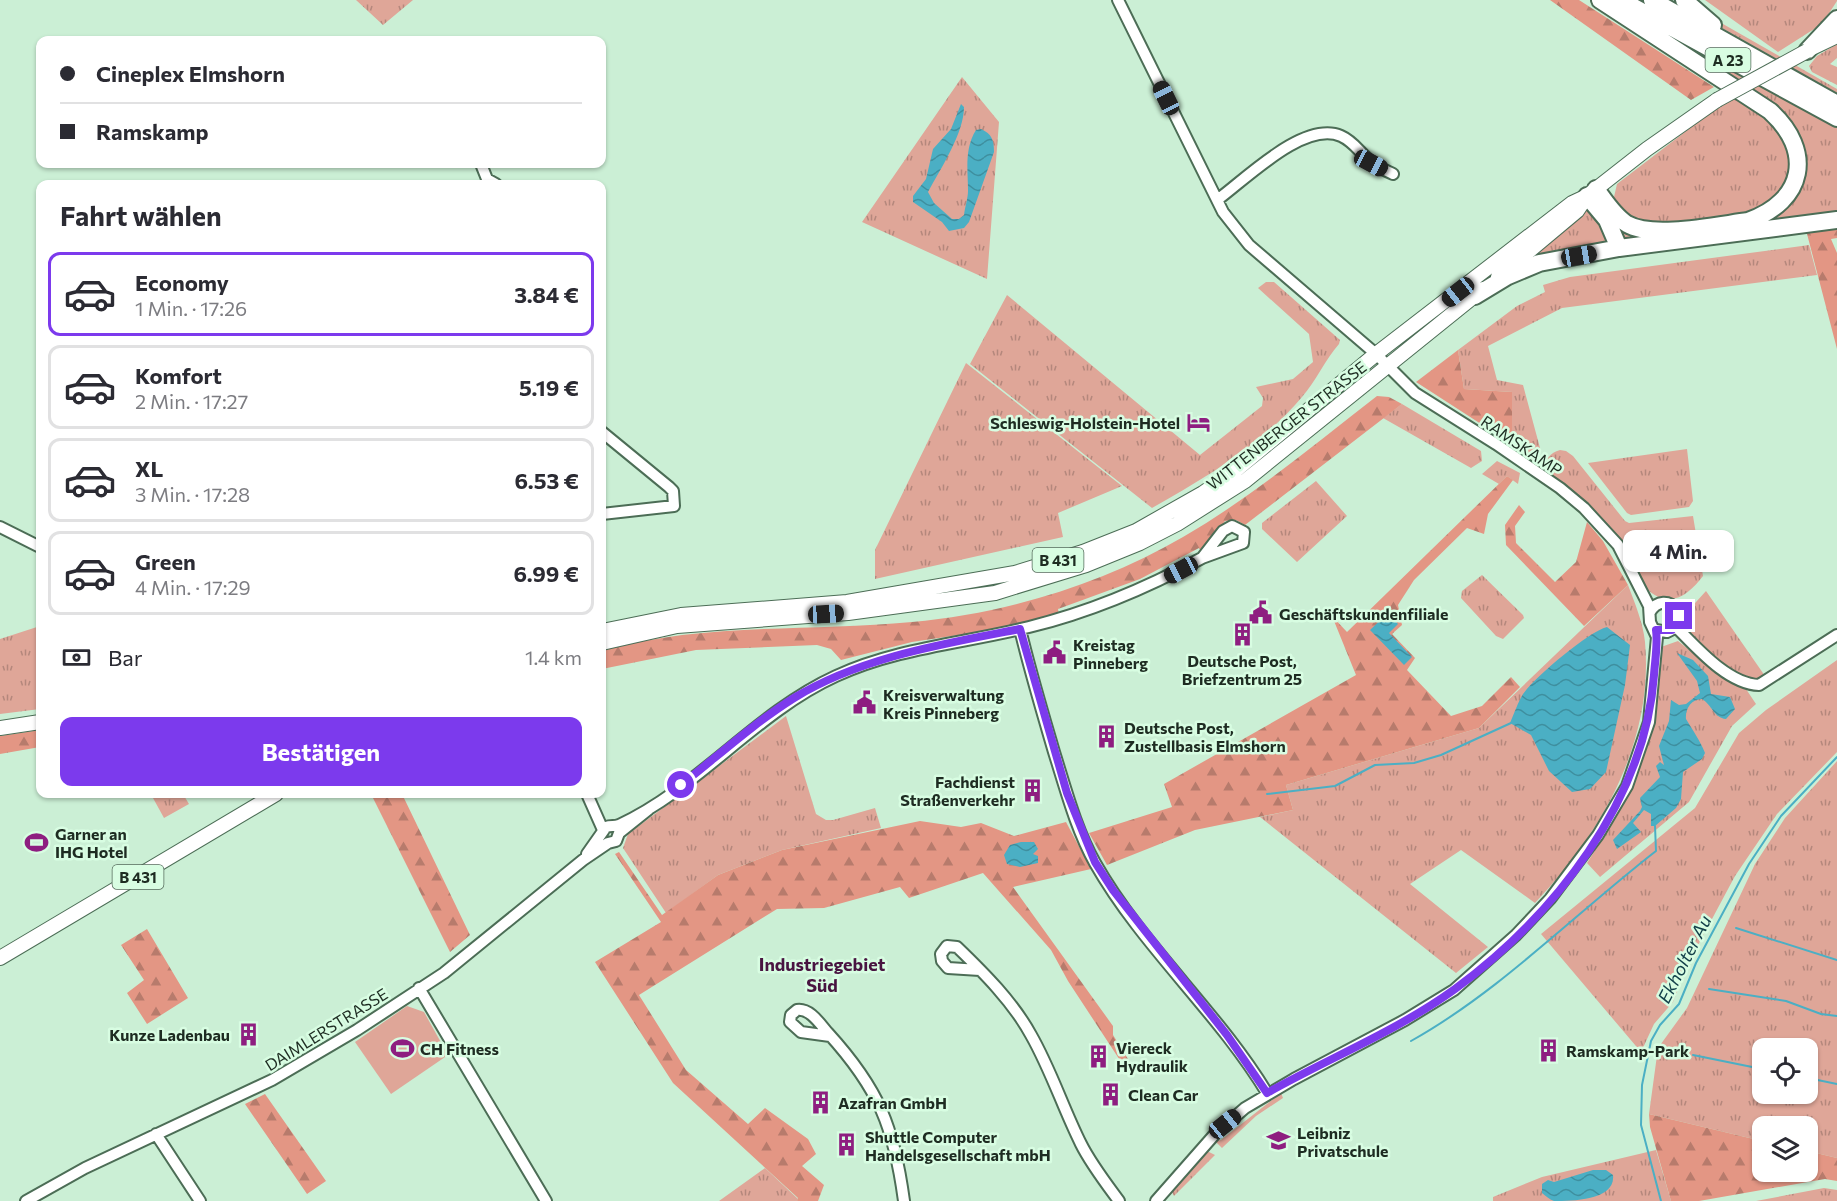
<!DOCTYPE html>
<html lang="de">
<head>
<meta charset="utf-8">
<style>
	body { margin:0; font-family:Commissioner,sans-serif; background:#f7f7f7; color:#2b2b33; height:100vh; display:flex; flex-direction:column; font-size:22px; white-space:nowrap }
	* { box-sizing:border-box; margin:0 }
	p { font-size:20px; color:#7c7c81 }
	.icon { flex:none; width:33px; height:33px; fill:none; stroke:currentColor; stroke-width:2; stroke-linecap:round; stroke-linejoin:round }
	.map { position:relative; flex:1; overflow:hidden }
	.details { position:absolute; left:36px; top:180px; width:570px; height:618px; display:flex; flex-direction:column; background:#fff; border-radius:12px; box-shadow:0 2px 4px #0004 }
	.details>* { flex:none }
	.banner { position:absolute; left:36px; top:36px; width:570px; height:132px; border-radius:12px; box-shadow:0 2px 4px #0004; display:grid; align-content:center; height:132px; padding:0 24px; background:#fff }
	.fabs { position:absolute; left:1752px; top:1038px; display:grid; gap:12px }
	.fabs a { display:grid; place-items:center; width:66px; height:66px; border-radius:12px; background:#fff; box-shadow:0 2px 4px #0004; font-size:30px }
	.end { position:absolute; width:27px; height:27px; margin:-14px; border:8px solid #7c3aed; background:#fff; box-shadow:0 0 0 3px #fff }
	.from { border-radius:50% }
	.bubble { position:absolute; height:42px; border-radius:12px; background:#fff; box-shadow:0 2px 4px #0004; font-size:20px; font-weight:700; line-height:42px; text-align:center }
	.car { position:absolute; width:18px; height:36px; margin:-18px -9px; border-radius:8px; box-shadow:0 0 4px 2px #0007; background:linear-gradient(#222 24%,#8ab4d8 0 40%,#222 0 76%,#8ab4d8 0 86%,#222 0) }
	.banner b { display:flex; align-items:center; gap:21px; height:57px; font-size:22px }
	.banner b+b { border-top:2px solid #e1e1e2 }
	.banner i { width:15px; height:15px; background:#2b2b33 }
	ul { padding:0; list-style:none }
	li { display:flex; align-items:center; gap:18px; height:84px; margin:0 12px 9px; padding:0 12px; border:3px solid #e1e1e2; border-radius:12px }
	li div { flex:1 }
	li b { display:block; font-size:22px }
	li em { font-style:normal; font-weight:700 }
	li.active { border-color:#7c3aed }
	li>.icon { width:54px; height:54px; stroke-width:1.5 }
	h2 { padding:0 24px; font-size:27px; line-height:72px }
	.pay { display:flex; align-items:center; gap:15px; height:66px; padding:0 24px; font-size:22px }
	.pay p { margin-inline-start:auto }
	.button { display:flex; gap:12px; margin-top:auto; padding:12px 24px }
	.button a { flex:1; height:69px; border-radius:12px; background:#7c3aed; color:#fff; font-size:24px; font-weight:700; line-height:69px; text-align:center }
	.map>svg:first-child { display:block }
	.grass { fill:url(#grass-tufts); fill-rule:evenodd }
	.forest { fill:url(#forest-firs) }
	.park { fill:#dfa698 }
	.water { fill:url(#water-waves) }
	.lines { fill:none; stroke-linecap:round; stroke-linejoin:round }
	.stream { stroke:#4bafc4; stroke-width:2 }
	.minor-casing { stroke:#4c6d56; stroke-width:14 }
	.major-casing { stroke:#4c6d56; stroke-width:16 }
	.highway-casing { stroke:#4c6d56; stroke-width:20 }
	.minor { stroke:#fff; stroke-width:10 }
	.major { stroke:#fff; stroke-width:14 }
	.highway { stroke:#fff; stroke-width:16 }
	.major-bridge-casing { stroke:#4c6d56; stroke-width:16; stroke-linecap:butt }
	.major-bridge { stroke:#fff; stroke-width:14 }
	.route { stroke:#7c3aed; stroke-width:8 }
	.labels { text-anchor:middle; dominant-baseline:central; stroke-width:5; stroke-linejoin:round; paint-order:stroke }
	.shield { fill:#d8fde2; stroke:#566b5c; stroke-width:1.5 }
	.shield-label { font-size:15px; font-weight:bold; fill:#1e2c22 }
	.poi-label { font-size:16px; font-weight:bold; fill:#1e2c22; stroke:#d8fde2; text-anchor:start }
	.street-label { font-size:16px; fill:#1e2c22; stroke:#d8fde2 }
	.water-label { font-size:18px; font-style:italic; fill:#14414a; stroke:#d8fde2 }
	.neighbourhood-label { font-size:18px; font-weight:bold; fill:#491441; stroke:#d8fde2 }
</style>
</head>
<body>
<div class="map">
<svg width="1837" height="1201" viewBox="0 0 1837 1201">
	<defs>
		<pattern id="grass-tufts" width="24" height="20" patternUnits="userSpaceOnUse" patternTransform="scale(1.5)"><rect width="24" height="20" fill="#dfa698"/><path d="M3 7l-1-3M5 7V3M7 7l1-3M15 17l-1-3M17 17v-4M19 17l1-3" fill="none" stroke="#b4877c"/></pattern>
		<pattern id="forest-firs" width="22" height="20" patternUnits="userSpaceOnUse" patternTransform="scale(1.5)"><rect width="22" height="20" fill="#e39684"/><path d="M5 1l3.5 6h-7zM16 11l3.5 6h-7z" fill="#b77b6c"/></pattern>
		<pattern id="water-waves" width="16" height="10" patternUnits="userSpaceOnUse" patternTransform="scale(1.5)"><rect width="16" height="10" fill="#4bafc4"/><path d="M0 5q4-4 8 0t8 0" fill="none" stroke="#3e8f9f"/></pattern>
	</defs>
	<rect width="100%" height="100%" fill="#cbefd5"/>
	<path class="grass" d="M356 0H413L383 25Z
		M1705 0H1837V1L1822 24 1778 52Z
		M1716 20 1837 89V93L1713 23Z
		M1837 44V58L1830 64 1837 67V85L1812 72 1809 66 1817 56Z
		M1688 47 1837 128V214L1621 242 1610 215 1643 234 1780 208 1800 148Z
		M962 77 999 122 987 279 862 222Z
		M1739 96 1780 126 1794 158 1788 190 1760 213 1691 221 1641 223 1627 217 1617 206 1614 197 1617 184 1711 112Z
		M1592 207 1613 244 1520 264 1585 208Z
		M1809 245 1817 275 1562 308 1488 346 1497 380 1523 385 1540 448 1534 461 1512 444V392L1464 389 1458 350 1517 306 1545 292 1543 285 1570 277Z
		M1266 282H1274L1340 340 1339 344C1325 360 1316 381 1302 397 1263 444 1205 478 1152 508L970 364 1007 295 1200 455 1262 406 1263 398 1256 387 1293 379 1313 362 1309 334 1258 288Z
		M966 363 1122 486 1058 513 1063 537 875 579V550Z
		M1402 404 1481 451 1482 461 1471 468 1383 418Z
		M1687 449 1693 501 1689 507 1631 515 1627 513 1588 463Z
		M1560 450 1566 451 1573 456 1625 521 1629 523 1693 516 1703 576C1692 590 1679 603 1662 598 1640 593 1632 559 1621 543 1601 513 1571 492 1544 469 1545 459 1550 453 1560 450Z
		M1497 461 1520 473 1518 484 1507 476 1499 484 1482 474Z
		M1316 481 1347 516 1297 562 1262 529V523Z
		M1482 575 1523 615 1524 618 1503 639 1496 636 1461 598 1462 591Z
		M1628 585C1635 604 1643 622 1645 642 1654 742 1601 834 1535 903L1461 850 1410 884 1488 947 1456 973 1260 817 1293 810 1286 785 1479 728Z
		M1706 591 1765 676C1736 691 1700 644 1683 624L1686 613Z
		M40 626V709L0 714V639Z
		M1678 641 1723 677 1746 689 1756 704 1732 726 1689 802 1600 877 1587 863C1630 796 1662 728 1661 647Z
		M1837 660V752L1777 814 1735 876 1689 962 1673 1002 1654 1024 1641 1052 1541 934 1695 808 1739 733 1766 710Z
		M786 716 816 814 826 820H833L875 808 881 828 782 850 718 875 666 913 623 848 628 834Z
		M1837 761V1158L1808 1151V1126H1762V1141L1649 1114 1658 1048 1687 1008 1755 864 1785 818ZM1762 1048H1808V1094H1762Z
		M155 794H183L189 804 164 818 153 798Z
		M1281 1093 1283 1098 1256 1116 1222 1148 1215 1141 1221 1140Z
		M1656 1150 1671 1201H1493V1197L1542 1177Z
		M1207 1151 1215 1155 1174 1196 1171 1190Z
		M765 1168 798 1199 797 1201H719Z
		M1824 1188 1837 1190V1201H1756Z"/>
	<path class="forest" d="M1550 0H1579L1714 87 1691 100Z
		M1837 225V238L1831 239 1837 253V349L1806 230Z
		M1458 350 1464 389 1512 392V444L1416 382Z
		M1377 396 1389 397 1402 404 1245 525 1236 520 1225 521 1202 553 1199 548 1140 579 1058 609 1059 615 1018 626 912 642 841 660 831 649 817 645 696 650 602 669V651C702 622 809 632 912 622 1005 614 1102 584 1183 537 1252 497 1314 445 1377 396Z
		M1507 476 1513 480 1488 514 1484 534 1467 528 1414 580 1398 605 1402 625 1392 634 1415 658 1407 670 1451 716 1482 706 1511 677 1520 687 1479 728 1286 785 1293 810 1195 830 1107 865 1089 833 1172 807 1164 784 1356 675 1332 616 1347 632Z
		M1519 505 1525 512 1515 526 1516 543 1555 582 1576 562 1587 522 1603 541 1628 585 1584 626 1506 545 1505 525Z
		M40 730V747L0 754V736Z
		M371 794 403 796 470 935 450 952Z
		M920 821 961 827 981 823 1014 836 1066 822 1091 869 1013 887 1113 1026V1035L1133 1067 1127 1071 1068 981 1051 950 983 873 909 898 900 887 824 908 777 909 639 995 686 1070 748 1124 765 1108 808 1139 816 1154 802 1166 824 1185 818 1201H797L798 1198 673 1083 595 962 661 922 615 854 619 852 662 915 718 875 782 850Z
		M147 929 188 998 147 1024 127 993 144 980 121 945Z
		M265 1094 326 1181 307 1194 245 1104Z
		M1649 1114 1762 1141V1172H1808V1151L1837 1158V1181L1825 1179 1699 1201H1671L1650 1127Z"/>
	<path class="park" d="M407 1006 424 1012 448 1055 391 1094 355 1042Z"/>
	<path class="water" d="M961 104 964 107C964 133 941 168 928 192L934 203 952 219H959L964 215C965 207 968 198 968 191 968 171 964 149 976 130L981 129C992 134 994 140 994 152L969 222 964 228 949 231 942 222 913 202V196L926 179 933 149 951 129Z
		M1388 613 1398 624 1389 633 1412 657 1404 665 1370 630Z
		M1607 627 1630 645 1625 685 1606 772 1590 789 1572 792 1549 771 1531 735 1510 723C1514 714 1518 702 1523 694 1535 677 1588 632 1607 627Z
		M1677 653 1693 660 1708 676 1711 694 1730 697 1735 709 1726 719C1714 718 1712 705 1702 699 1691 699 1685 709 1686 719 1693 731 1700 740 1705 753L1702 759 1683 772 1681 799 1676 808 1655 826H1651V814L1644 810 1633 823 1641 832 1617 849 1613 840 1640 811 1642 807 1640 798 1660 777 1656 766 1660 762 1664 765 1659 746 1669 721 1671 700 1679 705 1686 704 1700 693 1697 681Z
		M1021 842H1034L1038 849 1033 854 1038 856V863L1020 867 1007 864 1004 855 1010 845Z
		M1593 1170H1606L1613 1175C1616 1200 1573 1201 1554 1201 1550 1200 1546 1196 1542 1193V1184L1548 1180 1554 1182Z"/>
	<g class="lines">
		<path class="stream" d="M1267 794 1335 786 1375 765 1414 763 1441 755 1511 723
			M1736 928 1837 960
			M1709 989 1786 1001 1821 1014 1837 1016
			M1411 1041C1499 992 1576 913 1656 851L1655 826
			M1693 1055 1762 1069
			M1808 1078 1837 1084
			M1661 1201 1641 1125 1642 1085 1651 1041 1660 1025 1679 1004 1696 963 1749 864 1781 816 1837 757"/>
		<defs>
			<path id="minor" d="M1118 0 1223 212 1249 245 1376 354 1415 393 1496 444 1560 488 1584 508 1618 545 1649 606 1650 622 1657 637 1649 722 1627 786 1598 835 1550 899 1516 935 1454 990 1405 1020 1294 1079 1245 1108 1215 1134 1156 1201
				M481 164 487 179 496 184
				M1217 200C1246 179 1304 120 1341 136 1355 142 1361 155 1373 163 1379 168 1387 171 1393 174
				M602 432 669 487 673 491 674 506 602 514
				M1232 526 1244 532 1243 543 1202 558 1223 531Z
				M0 527 40 547
				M1650 612C1657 600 1669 600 1678 610 1681 621 1677 628 1667 632L1656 630
				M1676 627C1697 648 1728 684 1759 685L1837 635
				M1020 629C1030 671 1042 711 1054 752 1066 790 1076 829 1095 863 1142 946 1218 1012 1267 1093
				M587 794 603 830
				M587 854 606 827C611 825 614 827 619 825 699 788 755 713 836 676 896 648 965 643 1029 627 1090 612 1147 588 1202 558
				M980 970 948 968 942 961 941 954 947 946 957 947C984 973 1013 1002 1031 1035 1051 1070 1063 1108 1081 1144 1091 1164 1105 1182 1119 1201
				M419 988 546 1201
				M830 1036 801 1032 790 1022 791 1015 797 1010C810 1008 820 1024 828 1033 879 1089 894 1127 904 1201
				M156 1134 200 1201
				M26 1201 85 1168 272 1080 357 1030 444 973 583 860 608 843 616 841 619 833 649 809"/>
			<path id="major" d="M1812 48 1837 36
				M1498 277 1577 211 1587 196
				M602 631 681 615 847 602 1015 573 1083 552 1136 531 1203 493 1236 470 1376 354 1572 203 1587 196 1647 149 1717 100
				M602 643 677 626 848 613 995 593 1086 565 1140 543 1177 524 1245 481 1483 289
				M0 728 40 722
				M0 958 276 794"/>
			<path id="highway" d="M1621 0 1837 118
				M1652 0 1837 104
				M1684 0 1713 25
				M1807 51 1837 19
				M1596 189C1605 201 1614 216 1627 224 1653 239 1717 225 1748 221 1805 201 1814 151 1770 111L1600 0
				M1587 196 1607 220 1619 248
				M1475 296 1508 276 1539 263 1619 248 1837 220"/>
		</defs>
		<use href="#minor" class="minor-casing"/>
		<use href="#major" class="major-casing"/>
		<use href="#highway" class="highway-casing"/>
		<use href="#minor" class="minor"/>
		<use href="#major" class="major"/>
		<use href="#highway" class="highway"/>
		<defs>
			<path id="major-bridge" d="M1717 100 1807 51"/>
		</defs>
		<use href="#major-bridge" class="major-bridge-casing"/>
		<use href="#major-bridge" class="major-bridge"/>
	</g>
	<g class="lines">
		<path class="route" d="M681 785C718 756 754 723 794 698 861 657 943 644 1020 629L1067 793 1095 862 1113 890 1227 1035 1267 1093C1329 1058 1397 1031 1455 989 1554 916 1645 801 1654 675 1655 660 1658 644 1656 630H1672L1679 616"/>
	</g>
	<defs>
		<symbol id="hotel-bare" viewBox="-9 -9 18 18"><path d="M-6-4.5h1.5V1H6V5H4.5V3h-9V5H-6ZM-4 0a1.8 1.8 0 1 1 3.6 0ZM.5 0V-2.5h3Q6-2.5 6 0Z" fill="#8e1e80" stroke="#d8fde2" stroke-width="2.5" paint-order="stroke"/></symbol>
		<symbol id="civic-bare" viewBox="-9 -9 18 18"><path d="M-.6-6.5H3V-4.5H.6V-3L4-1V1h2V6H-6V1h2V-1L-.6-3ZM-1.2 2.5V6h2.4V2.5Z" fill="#8e1e80" stroke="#d8fde2" stroke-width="2.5" paint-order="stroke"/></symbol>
		<symbol id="building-bare" viewBox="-9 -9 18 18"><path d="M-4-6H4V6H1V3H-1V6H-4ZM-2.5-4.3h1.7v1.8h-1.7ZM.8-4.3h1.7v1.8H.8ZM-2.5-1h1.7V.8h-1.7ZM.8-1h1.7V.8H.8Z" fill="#8e1e80" stroke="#d8fde2" stroke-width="2.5" paint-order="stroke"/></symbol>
		<symbol id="stadium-bare" viewBox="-9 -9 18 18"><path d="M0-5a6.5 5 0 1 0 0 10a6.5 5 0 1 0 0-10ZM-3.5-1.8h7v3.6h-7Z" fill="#8e1e80" stroke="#d8fde2" stroke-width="2.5" paint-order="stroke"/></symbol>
		<symbol id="school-bare" viewBox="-9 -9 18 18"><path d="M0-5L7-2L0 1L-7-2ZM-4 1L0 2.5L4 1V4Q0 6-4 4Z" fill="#8e1e80" stroke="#d8fde2" stroke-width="2.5" paint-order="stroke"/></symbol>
	</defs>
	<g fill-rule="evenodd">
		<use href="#hotel-bare" x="1182" y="406" width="33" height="33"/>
		<use href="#civic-bare" x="1244" y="596" width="33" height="33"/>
		<use href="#building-bare" x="1226" y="618" width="33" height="33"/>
		<use href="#civic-bare" x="1038" y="636" width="33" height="33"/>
		<use href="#civic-bare" x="848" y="686" width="33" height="33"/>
		<use href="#building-bare" x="1090" y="720" width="33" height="33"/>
		<use href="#building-bare" x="1016" y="774" width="33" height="33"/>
		<use href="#stadium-bare" x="20" y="826" width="33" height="33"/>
		<use href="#building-bare" x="232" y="1018" width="33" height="33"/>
		<use href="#stadium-bare" x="386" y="1032" width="33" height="33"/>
		<use href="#building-bare" x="1532" y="1034" width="33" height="33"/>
		<use href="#building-bare" x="1082" y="1040" width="33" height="33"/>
		<use href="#building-bare" x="1094" y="1078" width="33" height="33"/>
		<use href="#building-bare" x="804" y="1086" width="33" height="33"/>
		<use href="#school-bare" x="1262" y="1124" width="33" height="33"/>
		<use href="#building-bare" x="830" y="1128" width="33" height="33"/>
	</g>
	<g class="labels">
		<g class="shield">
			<rect x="1705.5" y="48" width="45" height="24" rx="4.5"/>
			<rect x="1032.5" y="548" width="51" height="24" rx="4.5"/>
			<rect x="112.5" y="865" width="51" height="24" rx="4.5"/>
		</g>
		<g class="shield-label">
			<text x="1728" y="60">A 23</text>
			<text x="1058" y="560">B 431</text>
			<text x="138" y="877">B 431</text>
		</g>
		<g class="poi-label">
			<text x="1180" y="422" text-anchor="end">Schleswig-Holstein-Hotel</text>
			<text x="1279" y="613">Geschäftskundenfiliale</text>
			<text x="1073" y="644">Kreistag<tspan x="1073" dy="18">Pinneberg</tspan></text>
			<text x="1242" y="660" text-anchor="middle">Deutsche Post,<tspan x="1242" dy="18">Briefzentrum 25</tspan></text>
			<text x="883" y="694">Kreisverwaltung<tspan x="883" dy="18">Kreis Pinneberg</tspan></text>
			<text x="1124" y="727">Deutsche Post,<tspan x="1124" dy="18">Zustellbasis Elmshorn</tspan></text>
			<text x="1015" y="781" text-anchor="end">Fachdienst<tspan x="1015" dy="18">Straßenverkehr</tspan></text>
			<text x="55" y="833">Garner an<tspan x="55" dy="18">IHG Hotel</tspan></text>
			<text x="230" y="1034" text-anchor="end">Kunze Ladenbau</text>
			<text x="1116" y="1047">Viereck<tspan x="1116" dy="18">Hydraulik</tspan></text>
			<text x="420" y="1048">CH Fitness</text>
			<text x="1566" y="1050">Ramskamp-Park</text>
			<text x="1128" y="1094">Clean Car</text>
			<text x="838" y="1102">Azafran GmbH</text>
			<text x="1297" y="1132">Leibniz<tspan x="1297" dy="18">Privatschule</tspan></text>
			<text x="865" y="1136">Shuttle Computer<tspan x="865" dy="18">Handelsgesellschaft mbH</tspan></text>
		</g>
		<g class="street-label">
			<text transform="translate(1286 425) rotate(-38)">WITTENBERGER STRASSE</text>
			<text transform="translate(1522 445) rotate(34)">RAMSKAMP</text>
			<text transform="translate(326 1029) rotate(-32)">DAIMLERSTRASSE</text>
		</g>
		<g class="water-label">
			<text transform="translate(1684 959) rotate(-63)">Ekholter Au</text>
		</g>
		<g class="neighbourhood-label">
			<text x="822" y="964">Industriegebiet<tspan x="822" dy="21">Süd</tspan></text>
		</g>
	</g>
</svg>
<div class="fabs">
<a><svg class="icon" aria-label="locate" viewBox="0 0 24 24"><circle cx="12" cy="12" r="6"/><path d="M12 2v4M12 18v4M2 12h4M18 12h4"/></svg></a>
<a><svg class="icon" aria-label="layers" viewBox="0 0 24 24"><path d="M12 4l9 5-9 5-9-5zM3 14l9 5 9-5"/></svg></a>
</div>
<i class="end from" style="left:681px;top:785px"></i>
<i class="end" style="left:1679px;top:616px"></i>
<div class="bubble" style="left:1623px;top:530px;width:111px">4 Min.</div>
<i class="car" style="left:1166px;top:98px;rotate:334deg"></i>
<i class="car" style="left:1371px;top:163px;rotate:118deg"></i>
<i class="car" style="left:1579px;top:256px;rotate:80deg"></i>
<i class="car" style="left:1458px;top:292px;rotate:232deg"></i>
<i class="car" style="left:1181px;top:570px;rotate:242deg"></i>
<i class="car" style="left:826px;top:614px;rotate:87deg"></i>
<i class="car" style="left:1225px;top:1124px;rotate:51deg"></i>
<div class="banner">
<b><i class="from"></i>Cineplex Elmshorn</b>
<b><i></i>Ramskamp</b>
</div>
<section class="details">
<h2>Fahrt wählen</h2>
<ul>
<li class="active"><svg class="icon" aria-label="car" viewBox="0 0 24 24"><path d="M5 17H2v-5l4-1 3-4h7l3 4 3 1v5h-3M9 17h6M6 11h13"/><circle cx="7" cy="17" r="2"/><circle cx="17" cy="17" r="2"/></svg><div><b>Economy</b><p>1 Min. · 17:26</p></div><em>3.84 €</em></li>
<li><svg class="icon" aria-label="car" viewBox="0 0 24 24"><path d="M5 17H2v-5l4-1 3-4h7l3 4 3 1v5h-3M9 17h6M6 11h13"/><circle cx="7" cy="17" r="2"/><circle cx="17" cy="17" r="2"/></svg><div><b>Komfort</b><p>2 Min. · 17:27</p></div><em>5.19 €</em></li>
<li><svg class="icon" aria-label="car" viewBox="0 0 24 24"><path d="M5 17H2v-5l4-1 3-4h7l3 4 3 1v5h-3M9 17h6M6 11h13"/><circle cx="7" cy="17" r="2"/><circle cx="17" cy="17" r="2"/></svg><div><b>XL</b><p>3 Min. · 17:28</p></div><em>6.53 €</em></li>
<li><svg class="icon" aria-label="car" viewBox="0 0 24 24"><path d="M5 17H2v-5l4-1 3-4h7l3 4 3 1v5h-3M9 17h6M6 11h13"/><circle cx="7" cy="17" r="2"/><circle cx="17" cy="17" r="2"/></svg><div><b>Green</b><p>4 Min. · 17:29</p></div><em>6.99 €</em></li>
</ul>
<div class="pay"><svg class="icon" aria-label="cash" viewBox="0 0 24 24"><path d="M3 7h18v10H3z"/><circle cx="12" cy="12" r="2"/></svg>Bar<p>1.4 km</p></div>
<div class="button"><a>Bestätigen</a></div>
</section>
</div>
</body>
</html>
